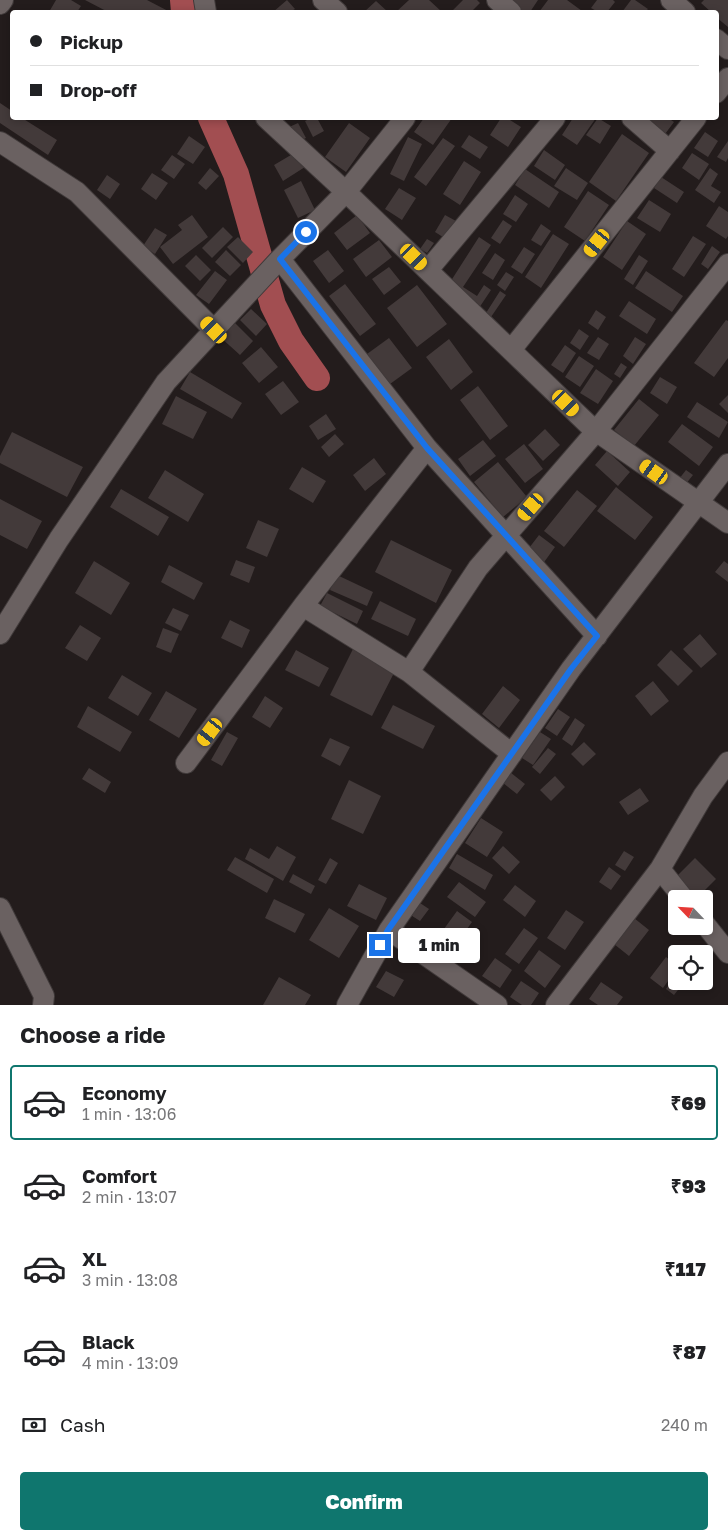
<!DOCTYPE html>
<html lang="en">
<head>
<meta charset="utf-8">
<style>
	body { margin:0; font-family:"Golos Text",sans-serif; background:#f6f6f6; color:#202124; height:100vh; display:flex; flex-direction:column; font-size:19px; white-space:nowrap }
	* { box-sizing:border-box; margin:0 }
	p { font-size:16px; color:#757577 }
	.icon { flex:none; width:28px; height:28px; fill:none; stroke:currentColor; stroke-width:2; stroke-linecap:round; stroke-linejoin:round }
	.map { position:relative; height:1005px; overflow:hidden }
	.side { display:flex; flex-direction:column; background:#fff; flex:1 }
	.side>* { flex:none }
	.top-card { position:absolute; left:10px; top:10px; width:709px; height:110px; border-radius:5px; box-shadow:0 2px 8px #0003; display:grid; align-content:center; height:110px; padding:0 20px; background:#fff }
	.needle { width:32px; rotate:295deg }
	.fabs { position:absolute; left:668px; top:890px; display:grid; gap:10px }
	.fabs a { display:grid; place-items:center; width:45px; height:45px; border-radius:5px; background:#fff; box-shadow:0 2px 8px #0003; font-size:25px }
	.end { position:absolute; width:22px; height:22px; margin:-11px; border:6px solid #1a73e8; background:#fff; box-shadow:0 0 0 2px #fff }
	.from { border-radius:50% }
	.bubble { position:absolute; height:35px; border-radius:5px; background:#fff; box-shadow:0 2px 8px #0003; font-size:16px; font-weight:800; line-height:35px; text-align:center }
	.car { position:absolute; width:15px; height:30px; margin:-15px -8px; border-radius:6px; box-shadow:0 0 4px 1px #0007; background:linear-gradient(#f5c518 24%,#345 0 40%,#f5c518 0 76%,#345 0 86%,#f5c518 0) }
	.top-card b { display:flex; align-items:center; gap:18px; height:48px; font-size:19px }
	.top-card b+b { border-top:1px solid #e0e0e0 }
	.top-card i { width:12px; height:12px; background:#202124 }
	ul { padding:0; list-style:none }
	li { display:flex; align-items:center; gap:15px; height:75px; margin:0 10px 8px; padding:0 10px; border:2px solid transparent; border-radius:5px }
	li div { flex:1 }
	li b { display:block; font-size:19px }
	li em { font-style:normal; font-weight:800 }
	li.active { border-color:#0f766e }
	li>.icon { width:45px; height:45px; stroke-width:1.5 }
	h2 { padding:0 20px; font-size:22px; line-height:60px }
	.pay { display:flex; align-items:center; gap:12px; height:55px; padding:0 20px; font-size:19px }
	.pay p { margin-inline-start:auto }
	.button { display:flex; gap:10px; margin-top:auto; padding:10px 20px }
	.button a { flex:1; height:58px; border-radius:5px; background:#0f766e; color:#fff; font-size:20px; font-weight:800; line-height:58px; text-align:center }
	.map>svg:first-child { display:block }
	.lines { fill:none; stroke-linecap:round; stroke-linejoin:round }
	.canal { stroke:#a24e51; stroke-width:26 }
	.building { fill:#433a3a }
	.street-casing { stroke:#403a3a; stroke-width:22 }
	.street { stroke:#6a6161; stroke-width:20 }
	.route { stroke:#1a73e8; stroke-width:6 }
</style>
</head>
<body>
<div class="map">
<svg width="728" height="1005" viewBox="0 0 728 1005">
	<rect width="100%" height="100%" fill="#231c1c"/>
	<g class="lines">
		<path class="canal" d="M183 0 184 12
			M211 118 236 174 273 305 291 341 317 378"/>
	</g>
	<path class="building" d="M56 0H71L81 6 77 12H49Z
		M85 0H147L170 12H108Z
		M287 0 295 9 290 12H273Z
		M409 0H429L442 12H396Z
		M463 0H477L480 3 471 12H451Z
		M512 0H538L530 12H523L510 3Z
		M548 0H567L582 11 539 12Z
		M597 0H613L615 2 607 12H598L591 8Z
		M631 0H635L648 9 645 12H622Z
		M704 0H728V27L716 17V12H711L701 3Z
		M376 1 388 12H364Z
		M0 103 12 111V118H22L57 140 48 155 0 123Z
		M311 118H317L324 131 313 137 305 121Z
		M424 118H452L433 145 414 132Z
		M501 118H507L521 127 508 147 490 135Z
		M573 118H596L577 145 562 135Z
		M598 118 611 126 600 144 586 135Z
		M642 118H668L674 122 665 134Z
		M298 123 306 138 295 143 287 128Z
		M349 123 370 138 346 172 325 157Z
		M705 132 718 141 708 157 694 148Z
		M622 134 649 153 616 201 589 182Z
		M469 135 488 147 480 159 461 147Z
		M189 136 205 147 193 164 177 154Z
		M408 137 422 144 404 181 390 174Z
		M443 138 455 146 426 186 414 177Z
		M728 141V158L726 162 717 157Z
		M544 150 565 165 555 180 534 166Z
		M296 152 305 167 283 181 274 165Z
		M692 153 709 164 699 180 682 168Z
		M172 155 185 164 174 179 161 170Z
		M464 161 481 172 460 205 443 194Z
		M210 168 219 176 206 190 198 183Z
		M566 168 588 183 577 200 554 186Z
		M710 168 718 174 711 186 721 192 714 203 695 190Z
		M525 169 559 192 549 208 515 185Z
		M152 173 168 183 156 200 141 189Z
		M107 175 120 184 110 199 97 190Z
		M661 177 684 192 677 203 654 188Z
		M301 181 315 210 298 218 284 190Z
		M399 188 416 198 402 220 385 209Z
		M588 191 609 205 585 241 564 227Z
		M515 195 528 204 516 222 503 214Z
		M649 200 671 214 660 232 637 218Z
		M719 206 728 212V236L726 239 706 226Z
		M192 215 208 237 173 264 160 247 182 230 178 225Z
		M357 215 370 233 347 250 334 233Z
		M445 215 456 221 446 239 435 232Z
		M503 220 512 226 500 244 491 238Z
		M627 221 646 234 622 270 603 257Z
		M541 224 551 231 541 246 531 240Z
		M223 227 233 237 212 258 202 248Z
		M155 228 167 235 155 254 143 246Z
		M553 234 569 244 541 288 525 277Z
		M693 236 706 244 684 277 672 269Z
		M238 237 253 252 243 263 227 247Z
		M479 237 491 245 463 287 477 296 484 285 491 290 479 308 447 287Z
		M427 239 434 243 427 253 420 249Z
		M379 240 392 257 366 277 353 259Z
		M712 246 720 252 708 269 701 264Z
		M524 247 535 254 522 274 511 267Z
		M226 250 241 265 230 276 215 262Z
		M328 250 344 271 329 283 313 261Z
		M495 253 505 260 493 280 482 273Z
		M196 255 211 270 200 281 185 266Z
		M639 255 648 261 633 285 624 279Z
		M389 267 401 282 384 295 372 279Z
		M215 271 227 280 209 304 196 295Z
		M646 271 683 296 672 312 635 288Z
		M506 272 514 277 505 291 497 285Z
		M345 284 376 324 360 336 329 296Z
		M417 285 447 324 417 347 387 308Z
		M500 291 506 295 491 317 486 313Z
		M629 301 656 319 647 334 619 316Z
		M251 309 267 324 256 336 240 320Z
		M596 310 606 317 598 330 588 323Z
		M726 320 728 321V358L714 377 694 363Z
		M233 321 253 341 240 355 219 336Z
		M579 329 589 336 580 350 570 343Z
		M598 337 609 344 599 360 587 353Z
		M635 337 646 344 633 364 623 356Z
		M389 338 412 368 390 384 367 354Z
		M449 339 473 372 451 390 426 357Z
		M565 345 576 353 563 373 551 365Z
		M261 347 278 367 259 383 242 363Z
		M579 356 594 366 580 387 565 377Z
		M621 363 627 367 620 378 614 374Z
		M596 369 613 381 598 404 580 393Z
		M190 372 242 403 232 419 180 389Z
		M660 377 677 387 667 404 650 393Z
		M283 381 299 402 281 415 265 394Z
		M478 386 508 426 490 440 460 400Z
		M728 395V413L719 404Z
		M176 396 207 412 193 439 162 424Z
		M639 399 659 415 634 446 614 430Z
		M697 402 728 422 719 438 687 417Z
		M326 414 336 429 318 440 309 426Z
		M682 424 713 447 699 466 668 442Z
		M545 429 560 445 543 461 528 445Z
		M12 432 83 467 67 497 0 463V456Z
		M335 434 344 444 329 457 321 447Z
		M483 440 496 456 470 476 458 459Z
		M524 444 543 469 525 483 505 459Z
		M607 451 630 472 618 486 595 465Z
		M374 458 386 474 365 491 353 475Z
		M498 462 527 497 503 517 474 482Z
		M302 467 326 481 313 503 289 489Z
		M165 470 204 494 188 522 148 498Z
		M686 470 693 475 685 485 679 479Z
		M616 487 653 517 635 540 597 511Z
		M121 489 169 517 158 536 110 507Z
		M577 490 597 506 564 547 544 531Z
		M0 499 42 521 27 549 0 535Z
		M258 520 279 529 267 557 246 548Z
		M539 535 555 547 542 565 526 552Z
		M391 540 452 570 436 603 375 572Z
		M236 560 255 567 249 583 230 575Z
		M94 561 130 583 111 615 75 593Z
		M724 561 728 564V582L715 572Z
		M169 565 203 583 194 600 161 582Z
		M337 575 373 592 367 606 330 590Z
		M327 593 363 611 357 624 320 606Z
		M380 601 416 619 408 636 371 619Z
		M173 608 189 615 181 631 165 623Z
		M230 620 250 630 242 648 221 638Z
		M80 625 101 638 87 661 65 648Z
		M163 628 179 634 171 653 156 647Z
		M700 634 717 654 701 668 683 649Z
		M353 649 395 671 372 716 330 695Z
		M296 650 329 668 319 687 285 670Z
		M671 650 693 671 678 686 657 665Z
		M122 675 152 693 138 716 108 698Z
		M653 681 669 701 651 716 635 696Z
		M503 686 520 700 499 728 482 714Z
		M166 691 197 709 179 738 149 720Z
		M265 696 283 708 270 728 252 717Z
		M393 705 435 726 423 749 381 728Z
		M88 706 132 732 120 752 77 727Z
		M558 709 570 717 557 736 545 728Z
		M575 718 585 725 572 746 562 739Z
		M227 732 238 738 222 766 211 760Z
		M540 732 551 739 533 765 522 758Z
		M330 738 350 747 340 766 321 756Z
		M584 742 596 754 583 766 571 754Z
		M548 748 556 754 540 774 532 767Z
		M89 768 111 782 105 793 82 779Z
		M506 769 525 784 517 794 498 779Z
		M555 776 565 787 551 801 540 790Z
		M349 780 381 796 363 834 331 819Z
		M640 788 649 801 628 815 619 802Z
		M481 818 503 832 487 857 465 843Z
		M277 846 296 857 283 881 245 859 250 848 269 859Z
		M503 846 520 862 509 874 492 858Z
		M624 851 634 857 625 871 615 865Z
		M457 854 493 875 485 890 449 868Z
		M235 857 274 879 267 893 227 870Z
		M330 858 338 863 326 884 318 880Z
		M695 858 716 879 697 898 676 877Z
		M609 867 621 876 611 890 599 882Z
		M293 874 315 886 311 894 289 882Z
		M459 882 486 902 475 917 447 897Z
		M359 884 387 898 376 920 347 906Z
		M515 885 536 901 525 917 503 900Z
		M274 899 305 914 295 933 265 918Z
		M417 901 429 909 420 921 409 914Z
		M329 908 359 926 339 958 309 940Z
		M566 910 584 922 565 950 547 938Z
		M457 911 472 922 451 951 436 940Z
		M634 918 649 930 629 956 614 944Z
		M524 928 538 938 519 964 505 954Z
		M539 950 561 966 545 988 524 971Z
		M666 957 676 965V970L663 988 650 978Z
		M495 958 512 970 500 988 482 976Z
		M386 971 404 980 394 997 376 987Z
		M676 975V981H685L674 995 666 989Z
		M279 977 311 995 305 1005H263Z
		M521 981 539 993 531 1005H522L510 997Z
		M601 982 623 997 617 1005H598L589 999Z"/>
	<g class="lines">
		<defs>
			<path id="street" d="M204 0 206 12
				M323 0 337 12
				M497 0 511 12
				M671 0 685 12
				M0 4 3 0
				M716 39 728 49
				M716 93 728 78
				M266 118 346 192 593 429 728 523
				M632 118 670 151
				M0 142 77 192 214 330
				M280 259 427 448 303 606 409 672 512 754
				M428 270 555 118
				M511 350 696 118
				M427 448 597 636
				M0 634 59 539 166 382 278 261 346 192 405 118
				M409 672 478 568 593 435 728 264
				M186 763 303 606
				M660 869 703 796 728 762
				M0 908 44 996 43 1005
				M704 923 728 953
				M389 930 497 1005
				M347 1005 389 930 571 669 728 464
				M556 1005 660 869 684 899"/>
		</defs>
		<use href="#street" class="street-casing"/>
		<use href="#street" class="street"/>
	</g>
	<g class="lines">
		<path class="route" d="M306 232 280 259 427 448 597 636 571 669 388 930 380 945"/>
	</g>
</svg>
<div class="fabs">
<a><svg class="needle" viewBox="-14 -14 28 28"><path d="M0-13l5 13h-10z" fill="#e53935"/><path d="M0 13l5-13h-10z" fill="#757577"/></svg></a>
<a><svg class="icon" aria-label="locate" viewBox="0 0 24 24"><circle cx="12" cy="12" r="6"/><path d="M12 2v4M12 18v4M2 12h4M18 12h4"/></svg></a>
</div>
<i class="end from" style="left:306px;top:232px"></i>
<i class="end" style="left:380px;top:945px"></i>
<div class="bubble" style="left:398px;top:928px;width:82px">1 min</div>
<i class="car" style="left:597px;top:243px;rotate:219deg"></i>
<i class="car" style="left:414px;top:257px;rotate:134deg"></i>
<i class="car" style="left:214px;top:330px;rotate:316deg"></i>
<i class="car" style="left:566px;top:403px;rotate:134deg"></i>
<i class="car" style="left:654px;top:472px;rotate:305deg"></i>
<i class="car" style="left:531px;top:507px;rotate:221deg"></i>
<i class="car" style="left:210px;top:732px;rotate:217deg"></i>
<div class="top-card">
<b><i class="from"></i>Pickup</b>
<b><i></i>Drop-off</b>
</div>
</div>
<section class="side">
<h2>Choose a ride</h2>
<ul>
<li class="active"><svg class="icon" aria-label="car" viewBox="0 0 24 24"><path d="M5 17H2v-5l4-1 3-4h7l3 4 3 1v5h-3M9 17h6M6 11h13"/><circle cx="7" cy="17" r="2"/><circle cx="17" cy="17" r="2"/></svg><div><b>Economy</b><p>1 min · 13:06</p></div><em>₹69</em></li>
<li><svg class="icon" aria-label="car" viewBox="0 0 24 24"><path d="M5 17H2v-5l4-1 3-4h7l3 4 3 1v5h-3M9 17h6M6 11h13"/><circle cx="7" cy="17" r="2"/><circle cx="17" cy="17" r="2"/></svg><div><b>Comfort</b><p>2 min · 13:07</p></div><em>₹93</em></li>
<li><svg class="icon" aria-label="car" viewBox="0 0 24 24"><path d="M5 17H2v-5l4-1 3-4h7l3 4 3 1v5h-3M9 17h6M6 11h13"/><circle cx="7" cy="17" r="2"/><circle cx="17" cy="17" r="2"/></svg><div><b>XL</b><p>3 min · 13:08</p></div><em>₹117</em></li>
<li><svg class="icon" aria-label="car" viewBox="0 0 24 24"><path d="M5 17H2v-5l4-1 3-4h7l3 4 3 1v5h-3M9 17h6M6 11h13"/><circle cx="7" cy="17" r="2"/><circle cx="17" cy="17" r="2"/></svg><div><b>Black</b><p>4 min · 13:09</p></div><em>₹87</em></li>
</ul>
<div class="pay"><svg class="icon" aria-label="cash" viewBox="0 0 24 24"><path d="M3 7h18v10H3z"/><circle cx="12" cy="12" r="2"/></svg>Cash<p>240 m</p></div>
<div class="button"><a>Confirm</a></div>
</section>
</body>
</html>
